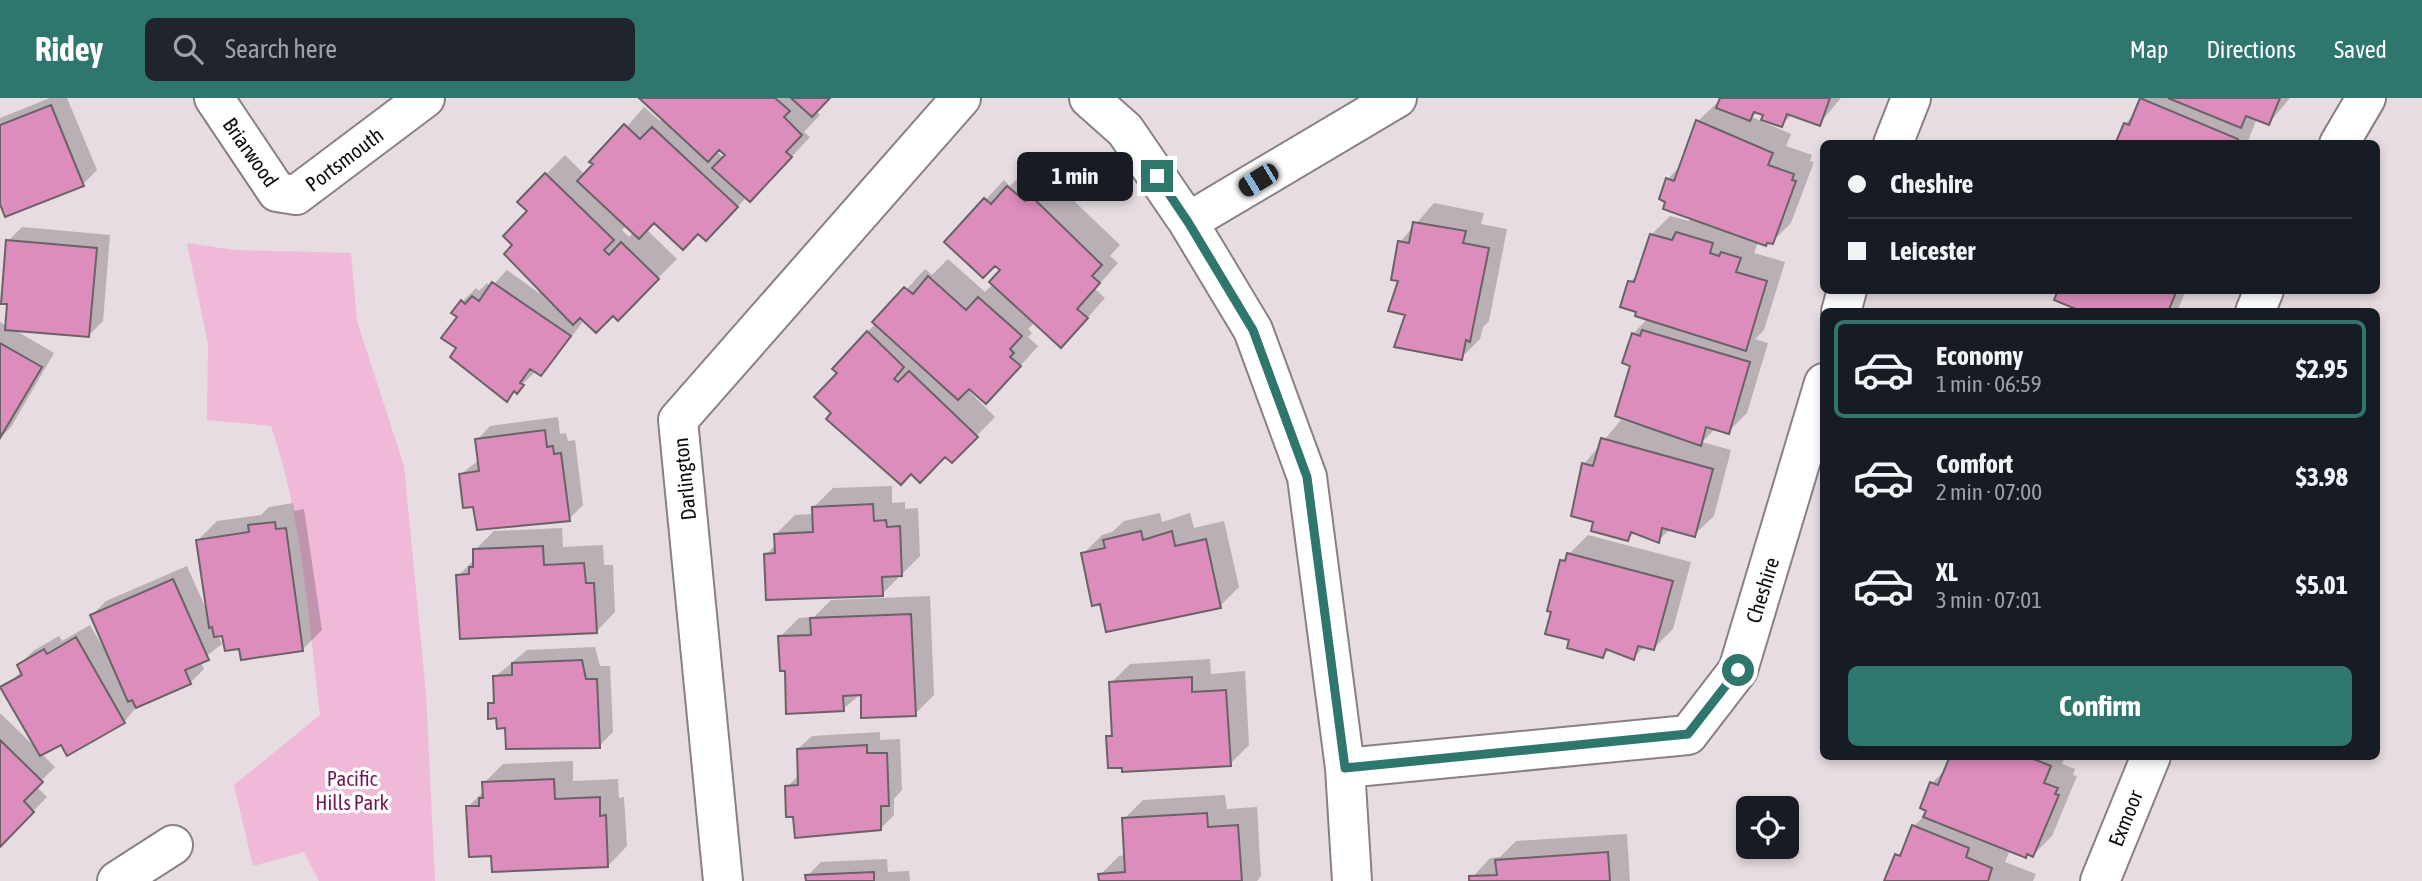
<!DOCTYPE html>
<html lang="en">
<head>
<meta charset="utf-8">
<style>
	body { margin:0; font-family:"Asap Condensed",sans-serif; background:#20242c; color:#f1f3f6; height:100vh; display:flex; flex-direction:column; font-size:26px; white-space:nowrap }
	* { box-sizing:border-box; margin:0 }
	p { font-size:23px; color:#9ea1a6 }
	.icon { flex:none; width:38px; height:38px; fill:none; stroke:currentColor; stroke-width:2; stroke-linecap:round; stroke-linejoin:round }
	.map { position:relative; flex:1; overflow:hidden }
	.sheet { position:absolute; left:1820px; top:210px; width:560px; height:452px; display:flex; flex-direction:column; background:#171b24; border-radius:10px; box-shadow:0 4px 10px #0003 }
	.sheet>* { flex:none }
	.banner { position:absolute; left:1820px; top:42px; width:560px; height:154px; border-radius:10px; box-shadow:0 4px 10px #0003; display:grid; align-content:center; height:154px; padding:0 28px; background:#171b24 }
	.tools { position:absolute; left:1736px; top:698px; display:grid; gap:14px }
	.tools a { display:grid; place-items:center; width:63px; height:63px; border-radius:10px; background:#171b24; box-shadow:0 4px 10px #0003; font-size:35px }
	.end { position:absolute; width:32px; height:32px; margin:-16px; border:9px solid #2f766f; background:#fff; box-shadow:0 0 0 4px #fff }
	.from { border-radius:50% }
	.bubble { position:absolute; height:49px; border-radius:10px; background:#171b24; box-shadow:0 4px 10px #0003; font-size:23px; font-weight:700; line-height:49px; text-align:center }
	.car { position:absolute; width:21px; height:42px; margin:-21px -10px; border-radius:9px; box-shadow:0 0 5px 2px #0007; background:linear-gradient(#222 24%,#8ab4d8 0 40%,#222 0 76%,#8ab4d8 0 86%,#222 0) }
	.banner b { display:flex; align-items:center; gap:24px; height:66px; font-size:26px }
	.banner b+b { border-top:2px solid #363941 }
	.banner i { width:18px; height:18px; background:#f1f3f6 }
	ul { padding:12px 0 0; list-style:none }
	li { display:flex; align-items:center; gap:21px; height:98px; margin:0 14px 10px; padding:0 14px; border:4px solid transparent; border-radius:10px }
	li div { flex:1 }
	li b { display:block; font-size:26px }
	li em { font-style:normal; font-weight:700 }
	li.active { border-color:#2f766f }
	li>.icon { width:63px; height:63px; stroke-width:1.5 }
	.cta { display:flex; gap:14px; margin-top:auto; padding:14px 28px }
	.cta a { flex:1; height:80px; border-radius:10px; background:#2f766f; color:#fff; font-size:28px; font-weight:700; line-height:80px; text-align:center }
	header { display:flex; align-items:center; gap:42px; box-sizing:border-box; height:98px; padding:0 35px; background:#2f766f; color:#fff }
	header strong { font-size:33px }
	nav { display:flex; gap:38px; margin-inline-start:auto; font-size:24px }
	.search { width:490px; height:63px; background:#20242c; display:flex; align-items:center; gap:18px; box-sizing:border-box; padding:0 24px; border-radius:10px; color:#9ea1a6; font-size:26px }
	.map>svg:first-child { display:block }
	.green { fill:#f0b9d7 }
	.shadow { fill:#0003; fill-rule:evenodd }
	.building { fill:#dc8dbb; stroke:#6b6267; stroke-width:2 }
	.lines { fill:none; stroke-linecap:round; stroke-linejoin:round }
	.minor-casing { stroke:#898085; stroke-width:42 }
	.minor { stroke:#fff; stroke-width:38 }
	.route { stroke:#2f766f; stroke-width:9 }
	.labels { text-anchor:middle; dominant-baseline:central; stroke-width:7; stroke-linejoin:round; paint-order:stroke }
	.street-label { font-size:21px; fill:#0f0c0d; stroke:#fff }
	.park-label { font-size:21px; fill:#731755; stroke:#fff }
</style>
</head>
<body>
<header>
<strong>Ridey</strong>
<div class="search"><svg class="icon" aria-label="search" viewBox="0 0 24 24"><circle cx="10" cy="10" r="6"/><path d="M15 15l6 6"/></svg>Search here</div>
<nav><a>Map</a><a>Directions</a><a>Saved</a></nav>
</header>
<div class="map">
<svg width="2422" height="783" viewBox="0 0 2422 783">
	<rect width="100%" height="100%" fill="#e6dce1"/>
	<path class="green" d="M187 145 234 152 351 155 357 223 404 368 426 595 435 783H319L304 754 253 768 234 687 320 617C308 521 303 420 271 328L207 322 208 246Z"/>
	<path class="shadow" d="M50 0H67L97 72 83 86 0 101V20Z
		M641 0H829L816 13 820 17 804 34 810 39 769 83 747 99 724 122 698 134 654 123 646 131 677 161 618 220 613 216 584 222 554 262 540 276 536 273 507 301 459 250 462 204 476 190 479 193 487 185 491 189 507 172 539 195 541 192 515 147 529 113 519 104 565 57 585 77 644 9 660 23 663 20ZM720 50 727 57 724 60 716 53ZM627 127 634 134 629 139 622 132Z
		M1722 0H1841L1819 26 1793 16 1781 27 1757 14 1752 19 1791 36 1786 48 1812 57 1810 63 1814 64 1791 125 1772 144H1758L1754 155 1785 164 1764 232 1755 241 1768 245 1747 315 1728 334 1716 330 1702 344 1731 352 1714 418 1694 437 1670 431 1658 443 1635 434 1628 441 1595 423 1584 366 1621 322 1641 328 1632 266 1633 236 1648 220 1630 184 1639 175 1651 137 1670 118 1689 123 1692 120 1668 81 1681 67 1698 23Z
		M2290 0 2269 25 2257 20 2247 46H2117L2125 26 2135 15 2142 0Z
		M1028 70 1045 85 1050 80 1120 147 1110 158 1118 165 1095 191 1105 200 1080 228 1035 224 1028 231 1032 235 1028 239 1038 248 1005 285 967 291 995 319 952 363 945 357 833 315 839 275 834 271 925 171 932 177 948 161 985 194 993 186 1002 171 946 144 1004 82 1010 88Z
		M1434 105 1484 115 1481 126 1507 131 1489 223 1483 229 1480 241 1461 260 1407 215 1400 181V144Z
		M22 129 110 137 103 223 89 237 13 231 54 255 11 329 0 340V224L7 228 8 143Z
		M2059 192H2186L2177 214H2069L2075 208Z
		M558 319 560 336 566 335 568 343 575 342 583 407 569 421 475 407 461 376 479 362 477 342 490 328Z
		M892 388V405L905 404V411L918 410 920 458 882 496 766 457 776 446V436L795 417 814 416V409L833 390Z
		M293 405 294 413 304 411 322 532 303 551 241 549 224 536 218 537 222 546 200 563 204 571 190 585 137 608 124 624 61 645 42 656 55 669 36 688 47 699 0 747V615L37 651 3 590 22 573 19 567 33 553 59 538 62 543 90 527 106 554 108 553 92 517 106 503 187 468 207 513 198 442 217 423 261 417 269 409Z
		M1160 415 1162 424 1190 415 1194 430 1224 423 1239 489 1220 508 1102 504 1083 456 1102 437 1112 434 1124 423Z
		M562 430 563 449 603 447 604 467H613L615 514 596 534 458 478 475 461V452L494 433Z
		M1588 437 1691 464 1673 531 1654 550 1645 548 1634 559 1610 551 1603 558 1571 541 1562 463Z
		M930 498 934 597 915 616 862 595 843 611 786 571 780 539 799 520 814 519 831 502Z
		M595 549 600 568H610L613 634 599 648 506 628 490 606 496 600 495 579 527 552Z
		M1210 561 1211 576 1245 573 1249 647 1230 666 1108 639 1114 633 1111 585 1130 566Z
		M880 634V642L900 641 902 692 894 701V717L880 731 795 717 787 689 800 676 798 651 812 638Z
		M1952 658H2065L2062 666 2075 671 2073 677 2077 678 2052 738 2033 757 2028 755 2025 758 2010 752 2005 764 2036 776 2033 783H1886L1914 728 1927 715 1932 685 1947 670Z
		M573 663V683L618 681 619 700 624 699 627 748 608 768 493 756 468 709 484 693V685L503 666Z
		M1225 697 1227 711 1257 709 1261 778 1257 783H1101L1100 777 1119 758 1126 757 1124 721 1143 702Z
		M1627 736 1630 783H1469L1490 760 1500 759 1516 743Z
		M887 761 888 774 909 773 910 783H807V778L821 764Z"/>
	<path class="building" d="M639 0H775L790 13 784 19 802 37 786 54 792 59 750 104 712 70 725 57 719 52 708 64Z
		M791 0H830L812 19Z
		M1720 0H1830L1820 28 1787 16 1782 29 1761 22 1763 17 1754 14 1750 23 1716 10Z
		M2140 0 2238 41 2237 46H2115L2124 25 2129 27Z
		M2168 0H2280L2269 27 2246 18 2241 30Z
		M51 7 84 88 5 119 0 106V27Z
		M1696 22 1773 55 1768 67 1794 76 1792 82 1796 83 1773 146 1767 145 1766 148 1663 111 1665 104 1659 101 1666 80 1674 83Z
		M624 26 640 41 652 29 738 109 706 143 698 136 683 152 654 125 639 141 577 83 593 66 589 64Z
		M545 75 614 142 604 152 609 157 621 144 659 181 618 223 613 218 596 235 580 220 573 227 504 156 512 147 503 138 527 113 517 104Z
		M1007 88 1025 103 1030 97 1102 167 1092 178 1100 185 1077 211 1088 220 1061 250 989 184 1000 172 995 168 983 180 944 144 984 100 991 106Z
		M1413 124 1466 133 1463 145 1489 150 1470 244 1466 242 1462 262 1394 249 1405 217 1388 213 1398 183 1391 182 1398 143 1409 145Z
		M1676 134 1713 145 1710 155 1719 158 1721 154 1741 160 1736 174 1767 183 1746 253 1635 218 1636 214 1620 209 1628 183 1634 184 1650 136 1672 142Z
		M6 142 97 150 89 239 5 232 7 206H1Z
		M928 178 966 212 978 199 1022 238 1010 251 1014 255 1010 259 1021 268 986 306 969 291 958 302 872 224 904 189 913 196Z
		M492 184 571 238 541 278 530 271 520 285 524 287 517 296 514 293 507 304 450 259 456 250 441 240 457 219 451 215 461 202 465 206 472 198 479 203Z
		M2058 192H2177L2168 214H2083L2054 202Z
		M1642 232 1750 264 1729 336 1706 329 1701 348 1615 318 1630 268 1622 265 1632 235 1640 238Z
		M867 233 904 269 894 281 898 284 909 273 978 339 952 365 945 359 920 385 911 376 901 387 826 321 831 315 814 299 837 275 832 271Z
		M0 245 42 269 0 340Z
		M545 332 547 349 553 348 554 356 561 355 570 423 477 432 473 409 463 410 459 376 479 373 475 341Z
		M1601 340 1713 371 1695 439 1662 430 1659 445 1631 434 1628 443 1591 433 1593 424 1571 418 1582 365 1593 368Z
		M873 406 874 423 886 422 887 429 900 428 902 478 882 479 883 498 766 502 764 456 775 455 774 436 813 434 812 409Z
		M275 424 276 431 286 430 303 553 241 562 239 551 225 553 222 538 214 539 212 529 209 530 196 442 249 434 248 427Z
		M1141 433 1143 442 1172 433 1175 448 1206 441 1221 510 1106 534 1100 506 1092 508 1081 455 1105 450 1103 442Z
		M543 448 544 467 584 465 586 485H594L597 535 460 541 456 477 469 476V469H473V451Z
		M1567 455 1673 483 1654 552 1638 548 1634 562 1606 551 1603 560 1567 550 1569 542 1545 536 1551 514 1547 513 1560 462 1565 463Z
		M173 481 209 562 185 572 191 586 136 610 132 602 128 604 90 517Z
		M911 516 916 618 861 620V597L843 598 844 613 786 616 785 573H780L778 538 811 537 810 520Z
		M76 539 125 625 67 658 61 647 40 658 0 589 22 577 17 567 44 551 47 556Z
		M582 562 586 581H597L600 650 506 651 505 630 497 631 496 620 488 621V605H494L493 578 512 577V565Z
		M1192 579V594L1226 592 1231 668 1122 674V670H1108L1106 638H1112L1109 584Z
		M0 642 43 684 24 703 34 714 0 749Z
		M867 647V655H887L889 708H881V732L795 740 793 719H786L785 688 798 687 797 651Z
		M1950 658H2026L2051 668 2044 685 2058 690 2055 696 2059 697 2033 759 2027 756 2026 760 1923 719 1926 713 1920 710 1930 684 1938 687Z
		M554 681 555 701 600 699V718L606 717 608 769 492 774 491 758 469 759 466 708H479V700H483L482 684Z
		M1207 715 1208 729 1238 727 1242 783H1099L1098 776 1125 774 1122 720Z
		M1912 727 1969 750 1966 759 1992 770 1988 783H1884L1895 756 1900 758Z
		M1608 754 1610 783H1469V778L1497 777 1495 762Z
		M874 774V783H806L805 777Z"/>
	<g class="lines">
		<defs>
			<path id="minor" d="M214 0 277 94 296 97 425 0
				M1089 0 1125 32 1188 124 1253 232 1307 379 1345 670 1352 783
				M1893 46 1911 0
				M2339 46 2366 0
				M1188 124 1397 0
				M1841 214 1847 192
				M2255 214 2264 192
				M1345 670 1688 637 1738 572 1824 285
				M117 783 173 747
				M723 783 678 322 961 0
				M2100 783 2151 658"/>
		</defs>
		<use href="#minor" class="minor-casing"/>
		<use href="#minor" class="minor"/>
	</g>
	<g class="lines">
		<path class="route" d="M1157 78 1188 124 1253 232 1307 379 1345 670 1688 636 1738 572"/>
	</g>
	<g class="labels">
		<g class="street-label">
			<text transform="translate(251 54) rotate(55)">Briarwood</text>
			<text transform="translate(344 61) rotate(-37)">Portsmouth</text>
			<text transform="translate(684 381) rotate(-96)">Darlington</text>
			<text transform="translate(1762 492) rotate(-73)">Cheshire</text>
			<text transform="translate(2125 720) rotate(-68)">Exmoor</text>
		</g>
		<g class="park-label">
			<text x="352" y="680">Pacific<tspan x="352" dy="24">Hills Park</tspan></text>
		</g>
	</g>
</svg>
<div class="tools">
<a><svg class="icon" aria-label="locate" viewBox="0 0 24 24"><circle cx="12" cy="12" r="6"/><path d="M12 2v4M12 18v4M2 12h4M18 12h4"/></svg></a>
</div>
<i class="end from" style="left:1738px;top:572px"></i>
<i class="end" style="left:1157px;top:78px"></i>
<div class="bubble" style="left:1017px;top:54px;width:116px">1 min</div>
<i class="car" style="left:1258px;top:82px;rotate:239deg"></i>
<div class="banner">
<b><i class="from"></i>Cheshire</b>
<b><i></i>Leicester</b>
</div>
<section class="sheet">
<ul>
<li class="active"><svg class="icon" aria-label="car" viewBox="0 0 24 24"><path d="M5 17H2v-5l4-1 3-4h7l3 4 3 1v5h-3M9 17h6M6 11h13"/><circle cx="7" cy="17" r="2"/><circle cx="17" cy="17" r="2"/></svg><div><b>Economy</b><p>1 min · 06:59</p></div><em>$2.95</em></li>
<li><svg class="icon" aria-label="car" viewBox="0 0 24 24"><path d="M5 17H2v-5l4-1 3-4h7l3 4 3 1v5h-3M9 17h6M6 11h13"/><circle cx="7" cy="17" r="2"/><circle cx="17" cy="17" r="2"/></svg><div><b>Comfort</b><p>2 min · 07:00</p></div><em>$3.98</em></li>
<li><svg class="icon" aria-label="car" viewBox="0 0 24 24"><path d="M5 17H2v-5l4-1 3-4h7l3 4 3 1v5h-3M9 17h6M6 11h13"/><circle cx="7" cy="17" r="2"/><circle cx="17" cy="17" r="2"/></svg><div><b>XL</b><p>3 min · 07:01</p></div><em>$5.01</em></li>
</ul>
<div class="cta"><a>Confirm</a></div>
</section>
</div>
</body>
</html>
